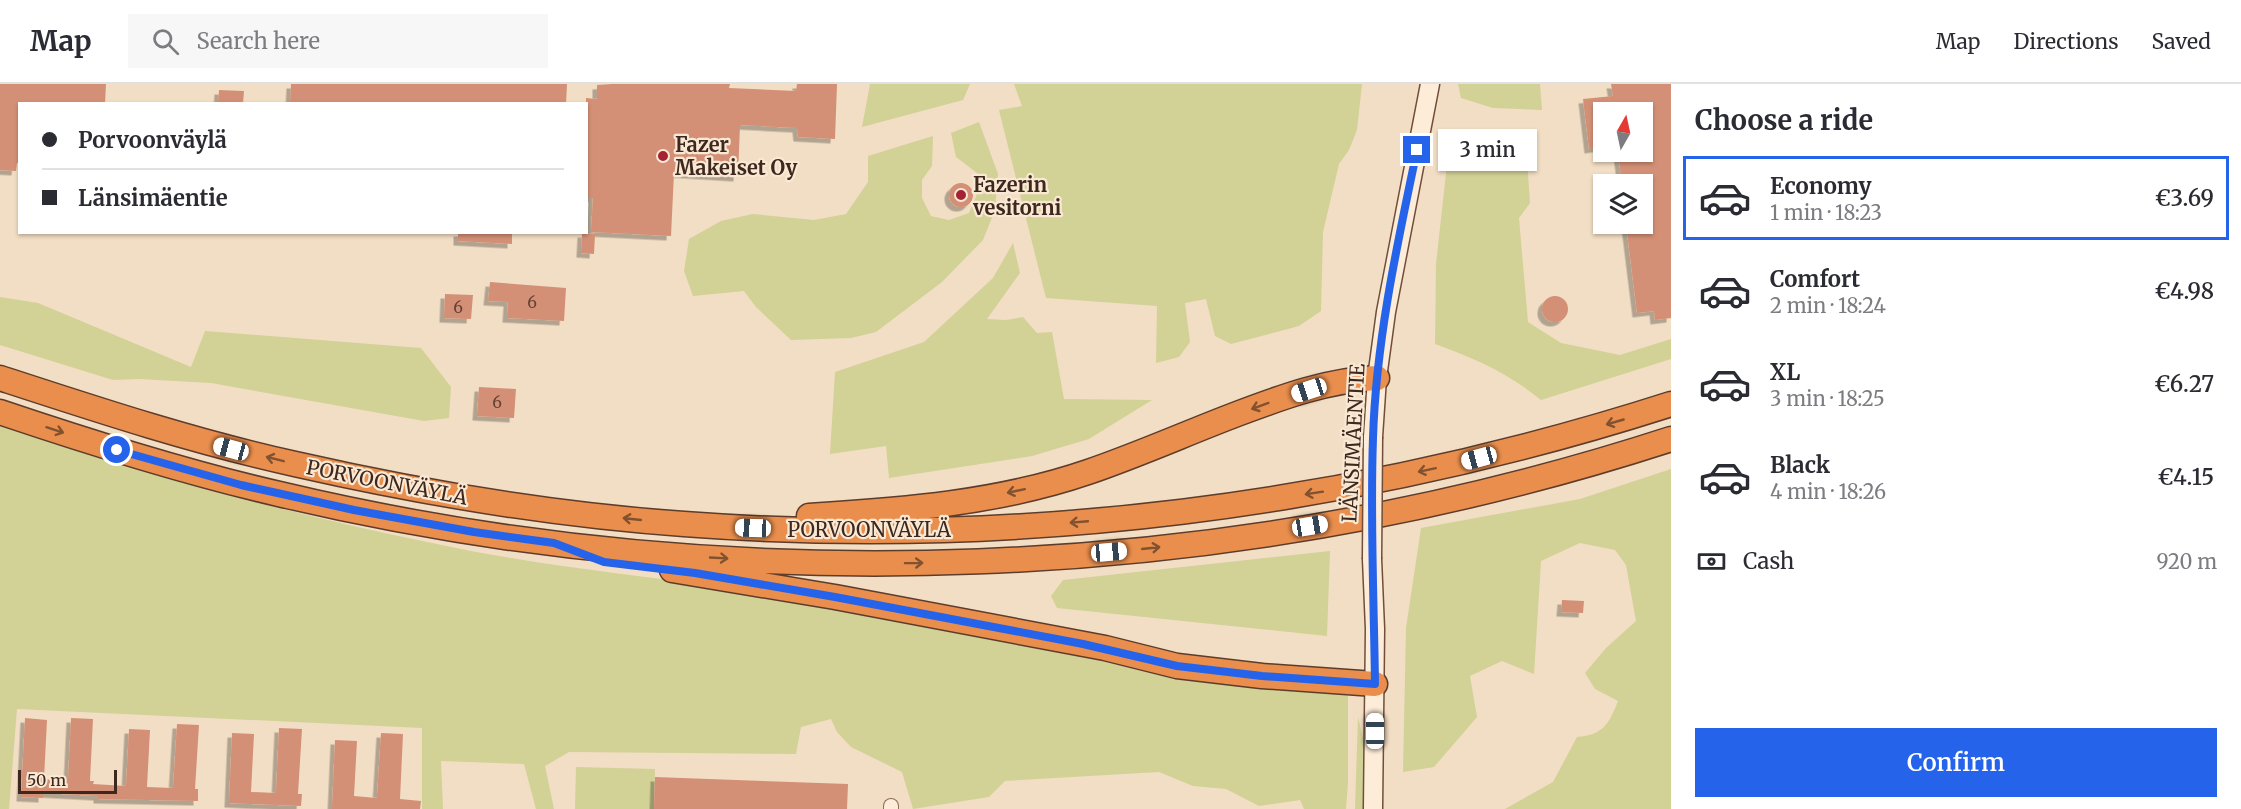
<!DOCTYPE html>
<html lang="en">
<head>
<meta charset="utf-8">
<style>
	body { margin:0; font-family:Merriweather,serif; background:#f7f7f7; color:#2b2b33; height:100vh; display:flex; flex-direction:column; font-size:22px; white-space:nowrap }
	* { box-sizing:border-box; margin:0 }
	p { font-size:20px; color:#7c7c81 }
	.icon { flex:none; width:33px; height:33px; fill:none; stroke:currentColor; stroke-width:2; stroke-linecap:round; stroke-linejoin:round }
	.map { position:relative; flex:1; overflow:hidden }
	.side { display:flex; flex-direction:column; background:#fff; width:570px }
	.side>* { flex:none }
	.top-card { position:absolute; left:18px; top:18px; width:570px; height:132px; border-radius:0px; box-shadow:0 2px 4px #0004; display:grid; align-content:center; height:132px; padding:0 24px; background:#fff }
	.needle { width:39px; rotate:9deg }
	.tools { position:absolute; left:1593px; top:18px; display:grid; gap:12px }
	.tools a { display:grid; place-items:center; width:60px; height:60px; border-radius:0px; background:#fff; box-shadow:0 2px 4px #0004; font-size:30px }
	.scale { position:absolute; left:18px; bottom:15px; width:99px; box-sizing:border-box; padding-left:6px; border:3px solid #3e281d; border-top:0; font-size:16px; line-height:21px; white-space:nowrap; color:#3e281d; -webkit-text-stroke:4px #f9e9d4; paint-order:stroke }
	.end { position:absolute; width:27px; height:27px; margin:-14px; border:8px solid #2563eb; background:#fff; box-shadow:0 0 0 3px #fff }
	.from { border-radius:50% }
	.bubble { position:absolute; height:42px; border-radius:0px; background:#fff; box-shadow:0 2px 4px #0004; font-size:20px; font-weight:600; line-height:42px; text-align:center }
	.car { position:absolute; width:18px; height:36px; margin:-18px -9px; border-radius:8px; box-shadow:0 0 4px 2px #0007; background:linear-gradient(#fff 24%,#345 0 40%,#fff 0 76%,#345 0 86%,#fff 0) }
	.top-card b { display:flex; align-items:center; gap:21px; height:57px; font-size:22px }
	.top-card b+b { border-top:2px solid #e1e1e2 }
	.top-card i { width:15px; height:15px; background:#2b2b33 }
	ul { padding:0; list-style:none }
	li { display:flex; align-items:center; gap:18px; height:84px; margin:0 12px 9px; padding:0 12px; border:3px solid transparent; border-radius:0px }
	li div { flex:1 }
	li b { display:block; font-size:22px }
	li em { font-style:normal; font-weight:600 }
	li.selected { border-color:#2563eb }
	li>.icon { width:54px; height:54px; stroke-width:1.5 }
	h2 { padding:0 24px; font-size:27px; line-height:72px }
	.pay { display:flex; align-items:center; gap:15px; height:66px; padding:0 24px; font-size:22px }
	.pay p { margin-inline-start:auto }
	.primary-button { display:flex; gap:12px; margin-top:auto; padding:12px 24px }
	.primary-button a { flex:1; height:69px; border-radius:0px; background:#2563eb; color:#fff; font-size:24px; font-weight:600; line-height:69px; text-align:center }
	header { display:flex; align-items:center; gap:36px; box-sizing:border-box; height:84px; padding:0 30px; background:#fff; border-bottom:2px solid #e1e1e2 }
	header strong { font-size:28px }
	nav { display:flex; gap:33px; margin-inline-start:auto; font-size:21px }
	.search { width:420px; height:54px; background:#f7f7f7; display:flex; align-items:center; gap:15px; box-sizing:border-box; padding:0 21px; border-radius:0px; color:#7c7c81; font-size:22px }
	main { display:flex; flex:1; min-height:0 }
	.map>svg:first-child { display:block }
	.green { fill:#d2d196 }
	.building { fill:#d49076; filter:url(#shadow) }
	.lines { fill:none; stroke-linecap:round; stroke-linejoin:round }
	.minor-casing { stroke:#8f6d58; stroke-width:16 }
	.secondary-casing { stroke:#714e3b; stroke-width:21 }
	.motorway-casing { stroke:#5d3c2c; stroke-width:27 }
	.minor { stroke:#fcecd8; stroke-width:14 }
	.secondary { stroke:#fcecd8; stroke-width:18 }
	.motorway { stroke:#e98e4d; stroke-width:24 }
	.secondary-bridge-casing { stroke:#714e3b; stroke-width:21; stroke-linecap:butt }
	.secondary-bridge { stroke:#fcecd8; stroke-width:18 }
	.oneway { stroke:#825130 }
	.route { stroke:#2563eb; stroke-width:8 }
	.poi-dot { fill:#a52235; stroke:#f9e9d4; stroke-width:2 }
	.labels { text-anchor:middle; dominant-baseline:central; stroke-width:4.5; stroke-linejoin:round; paint-order:stroke }
	.number-label { font-size:16px; fill:#644233 }
	.poi-label { font-size:20px; font-weight:bold; fill:#3e281d; stroke:#f9e9d4; text-anchor:start }
	.street-label { font-size:20px; fill:#3e281d; stroke:#f9e9d4 }
</style>
</head>
<body>
<header>
<strong>Map</strong>
<div class="search"><svg class="icon" aria-label="search" viewBox="0 0 24 24"><circle cx="10" cy="10" r="6"/><path d="M15 15l6 6"/></svg>Search here</div>
<nav><a>Map</a><a>Directions</a><a>Saved</a></nav>
</header>
<main>
<div class="map">
<svg width="1671" height="725" viewBox="0 0 1671 725">
	<defs>
		<filter id="shadow"><feDropShadow dx="-4.5" dy="4.5" stdDeviation="0" flood-color="#0004"/></filter>
	</defs>
	<rect width="100%" height="100%" fill="#f2dec4"/>
	<path class="green" d="M870 0H970L963 16 862 43Z
		M1014 0H1362L1357 46 1349 66 1339 80 1323 148 1321 227 1299 242 1231 260 1215 252 1206 215 1185 219 1190 258 1179 273 1156 279 1157 222 1046 214 999 26 1022 22Z
		M1458 0H1540L1542 26 1493 24 1461 14Z
		M979 38 998 90 995 126 983 156 942 198 876 248 851 254 791 256 756 223 744 207 693 212 684 187 689 155 721 137 753 130 814 136 846 130 868 98V72L933 52 932 82 922 96V114L931 132 949 136 969 129 977 110V89L956 73 951 49Z
		M1450 53H1519L1526 60 1530 119 1519 134 1528 238 1561 259 1620 271 1671 255V275L1541 316C1508 289 1476 275 1435 260L1436 180Z
		M1013 159 1020 189 987 235 1006 236 1023 233 1037 249 1052 248 1064 315 1152 316 1089 355 1032 372 889 394 886 362 830 370 835 288 924 258 993 194Z
		M0 213 38 219 191 283 205 247 421 264 451 303 449 334 424 337 211 299 139 295 113 296 0 261Z
		M0 341C141 389 286 429 432 459 529 480 629 491 728 503L1338 608 1348 612V698L1346 725H1304L1300 716 1259 722 1226 705 1193 702 1159 688 1005 697 989 713 913 725 902 688 851 663 837 648 831 635 801 643 796 670 569 668 545 682 554 725H536L524 680 441 677 443 725H422V644L17 625 9 725H0Z
		M1671 385V725H1505L1553 698 1577 653C1603 651 1609 640 1618 617L1595 605 1585 589 1606 564 1636 537 1626 481 1615 466 1580 459 1541 477 1534 590 1502 577 1470 592 1477 633 1434 683 1403 688 1406 544 1421 444 1580 415Z
		M1330 467 1327 552 1057 524 1051 512 1063 496Z
		M1358 633 1364 658V725H1355Z
		M576 683 655 685 654 725H575Z"/>
	<path class="building" d="M0 0H106L105 20H20V79H17L16 87 0 86Z
		M291 0H567L566 20H290Z
		M612 0H730L729 4 796 7 797 0H837L835 55 798 53 797 44 740 41 738 93 674 89 671 152 591 148 593 114H586V14L597 15V1Z
		M1611 0H1671V234L1655 236 1654 227 1637 229 1626 140H1642V100H1622L1618 68H1642V28H1604V63L1589 65 1583 15 1613 12Z
		M219 6 244 7 243 20H218Z
		M949 111a12 12 0 1 1 24 0a12 12 0 1 1-24 0Z
		M458 148H512V160L458 157Z
		M582 149 595 150 594 170 581 169Z
		M490 198 566 204 564 237 507 234 508 218 488 217Z
		M445 210 473 211 471 235 444 234Z
		M1542 225a13 13 0 1 1 26 0a13 13 0 1 1-26 0Z
		M479 303 516 305 514 334 477 332Z
		M1562 516 1584 517 1583 529 1561 528Z
		M25 634 47 636 44 695 68 696 71 634 93 635 90 697H94L93 700 126 702 129 645 150 646 147 703 173 704 177 640 199 641 195 705H198V717L98 715V712L43 709V714L21 713Z
		M279 644 302 645 298 710H302L301 722 229 719 232 649 254 650 251 708 276 709Z
		M381 649 403 650 400 715 421 717 420 725H332L335 656 357 657 354 712 377 714Z
		M655 693 848 700 847 725H654Z"/>
	<g class="lines">
		<defs>
			<path id="minor" d="M891 722V725"/>
			<path id="secondary" d="M1373 353 1377 294 1386 228 1430 0
				M1372 475 1375 545 1373 725"/>
			<path id="motorway" d="M0 294C98 326 195 358 295 380 423 409 553 431 684 440 1017 465 1353 422 1671 320
				M0 328C92 359 184 388 279 410 734 518 1225 500 1671 355
				M809 432C903 426 998 419 1088 388 1138 371 1187 349 1237 330 1282 313 1328 296 1377 294
				M672 486 835 513 1105 564 1177 582 1262 592 1375 600"/>
		</defs>
		<use href="#minor" class="minor-casing"/>
		<use href="#secondary" class="secondary-casing"/>
		<use href="#motorway" class="motorway-casing"/>
		<use href="#minor" class="minor"/>
		<use href="#secondary" class="secondary"/>
		<use href="#motorway" class="motorway"/>
		<defs>
			<path id="secondary-bridge" d="M1372 475 1373 353"/>
		</defs>
		<use href="#secondary-bridge" class="secondary-bridge-casing"/>
		<use href="#secondary-bridge" class="secondary-bridge"/>
	</g>
	<defs><path id="oneway-shaft" d="M-6 0H5M1.5-3L5.5 0L1.5 3" fill="none" stroke-width="1.6" stroke-linecap="round" stroke-linejoin="round" transform="scale(1.5)"/></defs>
	<g class="oneway">
		<use href="#oneway-shaft" transform="translate(1260 322) rotate(160)"/>
		<use href="#oneway-shaft" transform="translate(1615 338) rotate(164)"/>
		<use href="#oneway-shaft" transform="translate(55 346) rotate(18)"/>
		<use href="#oneway-shaft" transform="translate(275 375) rotate(-166)"/>
		<use href="#oneway-shaft" transform="translate(1427 386) rotate(168)"/>
		<use href="#oneway-shaft" transform="translate(1016 407) rotate(168)"/>
		<use href="#oneway-shaft" transform="translate(1314 409) rotate(171)"/>
		<use href="#oneway-shaft" transform="translate(632 435) rotate(-174)"/>
		<use href="#oneway-shaft" transform="translate(1079 438) rotate(175)"/>
		<use href="#oneway-shaft" transform="translate(1151 464) rotate(-6)"/>
		<use href="#oneway-shaft" transform="translate(719 474) rotate(3)"/>
		<use href="#oneway-shaft" transform="translate(914 479) rotate(-1)"/>
	</g>
	<g class="lines">
		<path class="route" d="M117 366 241 401 354 426 474 448 554 459 604 478 695 489 835 513 1083 560 1177 582 1262 592 1375 600C1374 518 1370 436 1373 354 1376 257 1397 161 1417 66"/>
	</g>
	<g class="poi-dot">
		<circle cx="663" cy="72" r="6"/>
		<circle cx="961" cy="111" r="6"/>
	</g>
	<g class="labels">
		<g class="number-label">
			<text x="532" y="218">6</text>
			<text x="458" y="223">6</text>
			<text x="497" y="318">6</text>
		</g>
		<g class="poi-label">
			<text x="675" y="60">Fazer<tspan x="675" dy="23">Makeiset Oy</tspan></text>
			<text x="973" y="100">Fazerin<tspan x="973" dy="23">vesitorni</tspan></text>
		</g>
		<g class="street-label">
			<text transform="translate(1353 359) rotate(-87)">LÄNSIMÄENTIE</text>
			<text transform="translate(387 398) rotate(11)">PORVOONVÄYLÄ</text>
			<text x="869" y="445">PORVOONVÄYLÄ</text>
		</g>
	</g>
</svg>
<div class="tools">
<a><svg class="needle" viewBox="-14 -14 28 28"><path d="M0-13l5 13h-10z" fill="#e53935"/><path d="M0 13l5-13h-10z" fill="#7c7c81"/></svg></a>
<a><svg class="icon" aria-label="layers" viewBox="0 0 24 24"><path d="M12 4l9 5-9 5-9-5zM3 14l9 5 9-5"/></svg></a>
</div>
<div class="scale">50 m</div>
<i class="end from" style="left:117px;top:366px"></i>
<i class="end" style="left:1417px;top:66px"></i>
<div class="bubble" style="left:1438px;top:45px;width:99px">3 min</div>
<i class="car" style="left:1309px;top:306px;rotate:252deg"></i>
<i class="car" style="left:231px;top:365px;rotate:285deg"></i>
<i class="car" style="left:1479px;top:374px;rotate:255deg"></i>
<i class="car" style="left:1310px;top:442px;rotate:81deg"></i>
<i class="car" style="left:753px;top:444px;rotate:272deg"></i>
<i class="car" style="left:1109px;top:468px;rotate:85deg"></i>
<i class="car" style="left:1375px;top:647px;rotate:0deg"></i>
<div class="top-card">
<b><i class="from"></i>Porvoonväylä</b>
<b><i></i>Länsimäentie</b>
</div>
</div>
<section class="side">
<h2>Choose a ride</h2>
<ul>
<li class="selected"><svg class="icon" aria-label="car" viewBox="0 0 24 24"><path d="M5 17H2v-5l4-1 3-4h7l3 4 3 1v5h-3M9 17h6M6 11h13"/><circle cx="7" cy="17" r="2"/><circle cx="17" cy="17" r="2"/></svg><div><b>Economy</b><p>1 min · 18:23</p></div><em>€3.69</em></li>
<li><svg class="icon" aria-label="car" viewBox="0 0 24 24"><path d="M5 17H2v-5l4-1 3-4h7l3 4 3 1v5h-3M9 17h6M6 11h13"/><circle cx="7" cy="17" r="2"/><circle cx="17" cy="17" r="2"/></svg><div><b>Comfort</b><p>2 min · 18:24</p></div><em>€4.98</em></li>
<li><svg class="icon" aria-label="car" viewBox="0 0 24 24"><path d="M5 17H2v-5l4-1 3-4h7l3 4 3 1v5h-3M9 17h6M6 11h13"/><circle cx="7" cy="17" r="2"/><circle cx="17" cy="17" r="2"/></svg><div><b>XL</b><p>3 min · 18:25</p></div><em>€6.27</em></li>
<li><svg class="icon" aria-label="car" viewBox="0 0 24 24"><path d="M5 17H2v-5l4-1 3-4h7l3 4 3 1v5h-3M9 17h6M6 11h13"/><circle cx="7" cy="17" r="2"/><circle cx="17" cy="17" r="2"/></svg><div><b>Black</b><p>4 min · 18:26</p></div><em>€4.15</em></li>
</ul>
<div class="pay"><svg class="icon" aria-label="cash" viewBox="0 0 24 24"><path d="M3 7h18v10H3z"/><circle cx="12" cy="12" r="2"/></svg>Cash<p>920 m</p></div>
<div class="primary-button"><a>Confirm</a></div>
</section>
</main>
</body>
</html>
